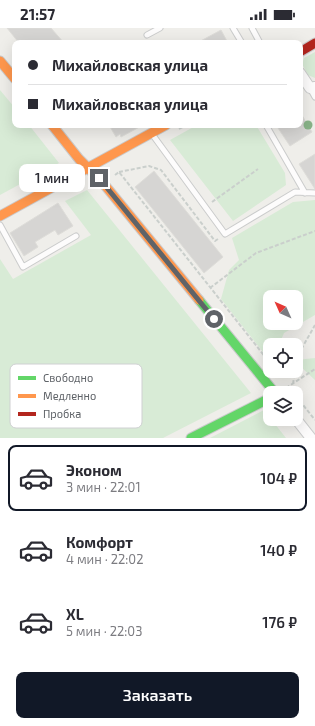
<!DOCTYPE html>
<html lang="ru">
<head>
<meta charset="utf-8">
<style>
	body { margin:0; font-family:"Exo 2",sans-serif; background:#f7f7f7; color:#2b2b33; height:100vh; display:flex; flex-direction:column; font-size:15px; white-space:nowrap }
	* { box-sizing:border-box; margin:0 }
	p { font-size:13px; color:#7c7c81 }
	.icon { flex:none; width:22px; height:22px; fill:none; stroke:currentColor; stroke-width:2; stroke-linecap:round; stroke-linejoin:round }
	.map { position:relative; height:410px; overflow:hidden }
	.panel { display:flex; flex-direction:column; background:#fff; flex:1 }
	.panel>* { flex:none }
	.top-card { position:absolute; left:12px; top:12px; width:291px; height:88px; border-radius:8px; box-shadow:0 4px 16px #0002; display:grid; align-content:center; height:88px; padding:0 16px; background:#fff }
	.needle { width:26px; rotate:315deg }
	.tools { position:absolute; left:263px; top:262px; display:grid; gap:8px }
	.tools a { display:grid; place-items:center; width:40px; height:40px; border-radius:8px; background:#fff; box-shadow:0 4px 16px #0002; font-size:20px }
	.end { position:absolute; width:18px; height:18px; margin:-9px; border:5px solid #5f6368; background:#fff; box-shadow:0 0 0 2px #fff }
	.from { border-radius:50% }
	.bubble { position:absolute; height:28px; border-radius:8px; background:#fff; box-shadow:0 4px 16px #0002; font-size:13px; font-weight:600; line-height:28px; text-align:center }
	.top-card b { display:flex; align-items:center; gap:14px; height:38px; font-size:15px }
	.top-card b+b { border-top:1px solid #e1e1e2 }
	.top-card i { width:10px; height:10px; background:#2b2b33 }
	ul { padding:7px 0 0; list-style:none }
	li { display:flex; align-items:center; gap:12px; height:66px; margin:0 8px 6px; padding:0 8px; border:2px solid transparent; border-radius:8px }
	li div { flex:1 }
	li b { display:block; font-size:15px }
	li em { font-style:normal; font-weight:600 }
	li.current { border-color:#111827 }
	li>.icon { width:36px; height:36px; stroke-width:1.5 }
	.cta { display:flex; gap:8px; margin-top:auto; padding:8px 16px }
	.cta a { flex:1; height:46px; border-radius:8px; background:#111827; color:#fff; font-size:16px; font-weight:600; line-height:46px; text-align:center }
	.status { display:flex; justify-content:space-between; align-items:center; height:28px; padding:0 20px; background:#fff; direction:ltr }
	.status svg { height:11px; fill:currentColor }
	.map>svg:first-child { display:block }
	.green { fill:#d8ebd6; fill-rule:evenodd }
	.building { fill:#d6d5d3; stroke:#deddd9 }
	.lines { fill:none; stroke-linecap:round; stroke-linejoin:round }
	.lane-casing { stroke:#cbcccc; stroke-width:7 }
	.street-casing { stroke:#cbcccc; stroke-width:12 }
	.fast-casing { stroke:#cacacb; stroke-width:11 }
	.slow-casing { stroke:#cacacb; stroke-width:11 }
	.jam-casing { stroke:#cacacb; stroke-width:11 }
	.path { stroke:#cacfcc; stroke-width:2; stroke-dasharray:4 2; stroke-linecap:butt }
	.lane { stroke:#fdfcfc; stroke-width:5 }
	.street { stroke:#fdfcfc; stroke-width:10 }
	.fast { stroke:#63d668; stroke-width:9 }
	.slow { stroke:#ff974d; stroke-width:9 }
	.jam { stroke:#b3261e; stroke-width:9 }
	.tree { fill:#88b388 }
	.route { stroke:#5f6368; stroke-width:5 }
	.key { fill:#fff; stroke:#cfd0d2; stroke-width:1 }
	.key-label { font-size:11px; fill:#5f6368 }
</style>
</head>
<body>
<div class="status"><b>21:57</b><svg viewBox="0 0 49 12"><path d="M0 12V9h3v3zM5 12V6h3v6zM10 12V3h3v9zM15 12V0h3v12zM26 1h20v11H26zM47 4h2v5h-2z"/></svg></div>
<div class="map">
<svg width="315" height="410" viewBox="0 0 315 410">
	<rect width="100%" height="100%" fill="#efeeea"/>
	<path class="green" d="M315 24V50L308 47 302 36 304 30Z
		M0 62 15 80V97H29L59 135 0 167Z
		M197 97H256L285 145 286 157 233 193 170 112Z
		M87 162 251 365 163 410H0V231L13 251 91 207 65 173Z
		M315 172V287L284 305 279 317H270V333L221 271 229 242 239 232 232 210 293 174ZM270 269H296V295H270Z
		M315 330V352L301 339 296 340V332Z
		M264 382 286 410H210Z"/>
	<path class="building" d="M7 0H51L64 15H19Z
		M221 2 228 15H197Z
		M300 84 312 104 290 118 276 97H300Z
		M109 97H143L121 109 120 106 116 109Z
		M315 126V161L299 136Z
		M154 143 223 229 204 245 135 159Z
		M58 175 73 198 58 207 55 202 35 214 38 219 24 228 10 205Z"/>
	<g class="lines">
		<defs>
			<path id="lane" d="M233 0 242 15
				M252 0 260 15
				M147 7 160 0
				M310 60 315 69
				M266 97 305 165
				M152 106 225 206 295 164 315 165
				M0 197 23 239 76 208"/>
			<path id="street" d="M300 45 310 60 315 59
				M296 391 311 410"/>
			<path id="fast" d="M199 272 275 365
				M191 410 270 370"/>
			<path id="slow" d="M0 33 15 51
				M52 97 79 131 103 155 199 272
				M0 188 166 97"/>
			<path id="jam" d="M300 24 315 15"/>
		</defs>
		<use href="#lane" class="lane-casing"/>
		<use href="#street" class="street-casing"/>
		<use href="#fast" class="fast-casing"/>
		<use href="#slow" class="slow-casing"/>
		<use href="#jam" class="jam-casing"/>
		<path class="path" d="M179 101 186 97
			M119 144 149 138 161 142 215 213 218 211
			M115 147 119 144 270 335
			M212 174 258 141
			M210 260 256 225 315 203
			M296 338 298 327 315 297
			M293 356 295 343
			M288 358 294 365
			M286 360 315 341
			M296 368 315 392"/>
		<use href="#lane" class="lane"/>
		<use href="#street" class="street"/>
		<use href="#fast" class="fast"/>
		<use href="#slow" class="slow"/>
		<use href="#jam" class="jam"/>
	</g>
	<circle class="tree" cx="308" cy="97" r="4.5"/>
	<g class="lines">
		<path class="route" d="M99 150 214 291"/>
	</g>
	<rect x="10" y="336" width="132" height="64" rx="6" class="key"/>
	<rect x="18" y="348" width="18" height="4" fill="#63d668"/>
	<rect x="18" y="366" width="18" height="4" fill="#ff974d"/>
	<rect x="18" y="384" width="18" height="4" fill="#b3261e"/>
	<g class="key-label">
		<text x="43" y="354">Свободно</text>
		<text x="43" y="372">Медленно</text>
		<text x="43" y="390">Пробка</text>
	</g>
</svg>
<div class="tools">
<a><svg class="needle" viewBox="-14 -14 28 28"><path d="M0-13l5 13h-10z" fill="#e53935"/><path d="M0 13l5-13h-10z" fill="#7c7c81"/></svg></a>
<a><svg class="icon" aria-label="locate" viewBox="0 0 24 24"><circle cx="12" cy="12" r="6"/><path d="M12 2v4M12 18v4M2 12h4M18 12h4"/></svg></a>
<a><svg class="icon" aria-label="layers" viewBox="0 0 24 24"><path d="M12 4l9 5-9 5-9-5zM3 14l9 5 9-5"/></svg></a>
</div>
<i class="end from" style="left:214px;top:291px"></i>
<i class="end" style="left:99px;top:150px"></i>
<div class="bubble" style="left:19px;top:136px;width:66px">1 мин</div>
<div class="top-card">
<b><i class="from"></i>Михайловская улица</b>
<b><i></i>Михайловская улица</b>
</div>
</div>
<section class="panel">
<ul>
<li class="current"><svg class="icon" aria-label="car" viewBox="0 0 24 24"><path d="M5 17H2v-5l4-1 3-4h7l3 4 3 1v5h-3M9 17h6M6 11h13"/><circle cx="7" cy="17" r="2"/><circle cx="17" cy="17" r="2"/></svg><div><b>Эконом</b><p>3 мин · 22:01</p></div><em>104 ₽</em></li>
<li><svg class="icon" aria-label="car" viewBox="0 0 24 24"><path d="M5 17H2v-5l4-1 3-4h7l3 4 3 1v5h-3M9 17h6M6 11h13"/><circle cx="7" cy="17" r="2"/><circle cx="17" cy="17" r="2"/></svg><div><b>Комфорт</b><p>4 мин · 22:02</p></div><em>140 ₽</em></li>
<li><svg class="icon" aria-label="car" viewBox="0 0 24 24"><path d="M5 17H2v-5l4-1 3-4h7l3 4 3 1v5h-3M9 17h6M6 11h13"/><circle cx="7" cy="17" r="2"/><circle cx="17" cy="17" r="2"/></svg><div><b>XL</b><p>5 мин · 22:03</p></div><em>176 ₽</em></li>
</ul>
<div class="cta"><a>Заказать</a></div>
</section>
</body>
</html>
